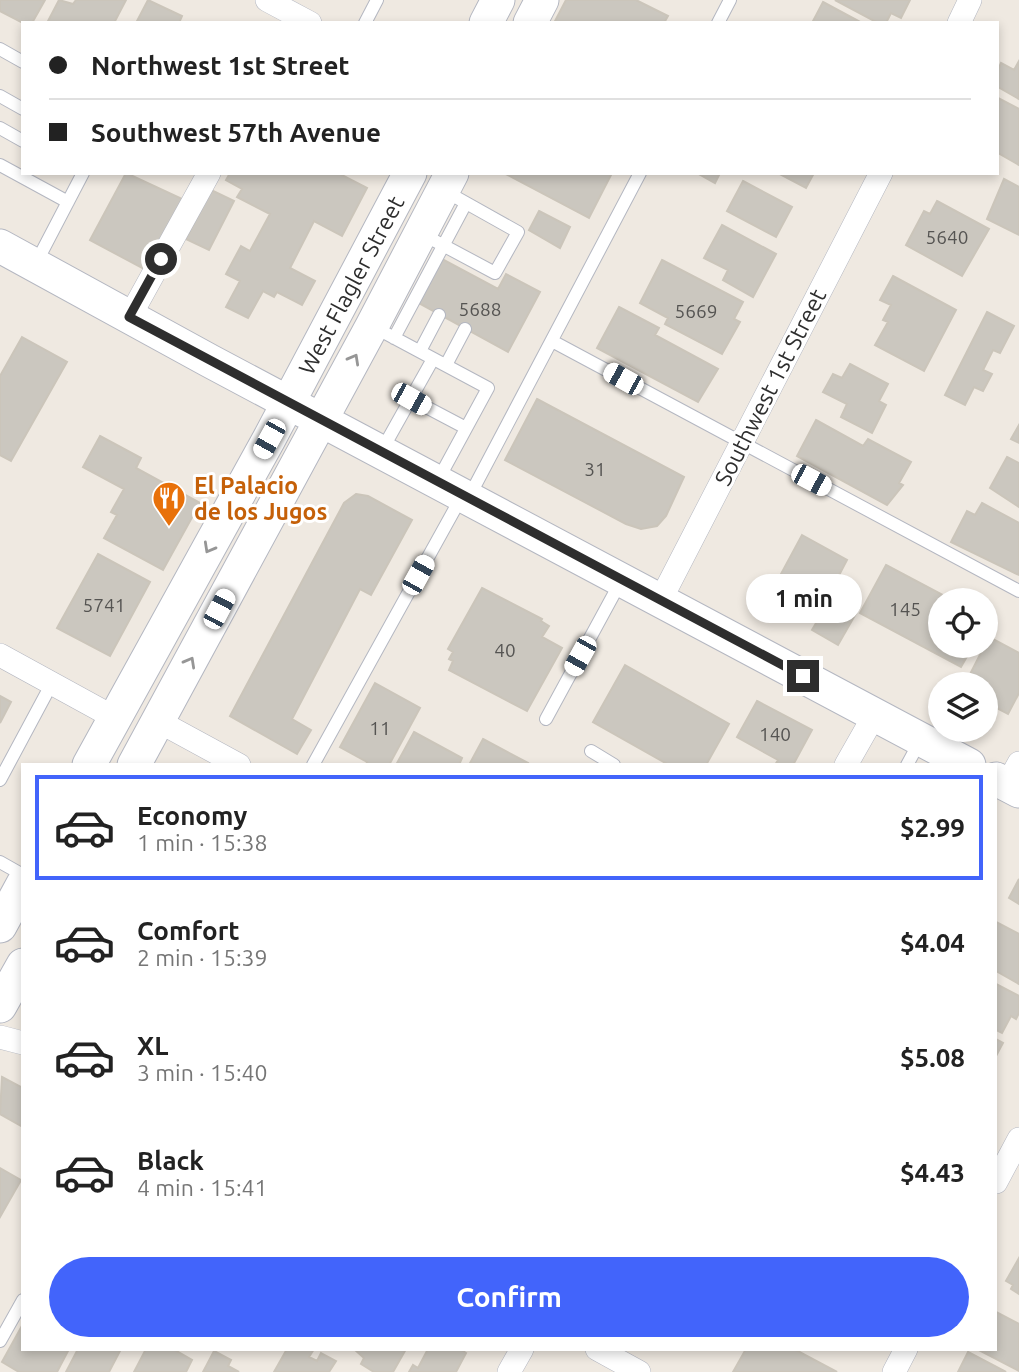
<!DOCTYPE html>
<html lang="en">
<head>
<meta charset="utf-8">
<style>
	body { margin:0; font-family:Ubuntu,sans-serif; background:#f6f6f6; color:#222; height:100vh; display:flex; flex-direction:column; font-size:26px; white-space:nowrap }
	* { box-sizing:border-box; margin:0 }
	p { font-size:23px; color:#767676 }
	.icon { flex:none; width:38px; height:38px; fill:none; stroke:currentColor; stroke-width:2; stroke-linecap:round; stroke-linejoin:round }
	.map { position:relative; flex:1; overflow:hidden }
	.details { position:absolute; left:21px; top:763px; width:976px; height:588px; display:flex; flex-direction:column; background:#fff; border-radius:0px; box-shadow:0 4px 10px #0003 }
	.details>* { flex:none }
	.banner { position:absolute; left:21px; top:21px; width:978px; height:154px; border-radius:0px; box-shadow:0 4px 10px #0003; display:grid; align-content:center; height:154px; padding:0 28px; background:#fff }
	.tools { position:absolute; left:928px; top:588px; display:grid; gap:14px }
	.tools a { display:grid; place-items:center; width:70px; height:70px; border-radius:50%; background:#fff; box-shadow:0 4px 10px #0003; font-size:35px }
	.end { position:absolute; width:32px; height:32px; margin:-16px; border:9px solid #2e2e2e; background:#fff; box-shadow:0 0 0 4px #fff }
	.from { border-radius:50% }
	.bubble { position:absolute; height:49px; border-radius:24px; background:#fff; box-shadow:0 4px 10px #0003; font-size:23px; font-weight:700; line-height:49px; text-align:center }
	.car { position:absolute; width:21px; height:42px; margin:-21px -10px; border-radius:9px; box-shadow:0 0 5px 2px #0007; background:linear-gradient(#fff 24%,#345 0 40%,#fff 0 76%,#345 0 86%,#fff 0) }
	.banner b { display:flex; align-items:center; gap:24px; height:66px; font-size:26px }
	.banner b+b { border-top:2px solid #e0e0e0 }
	.banner i { width:18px; height:18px; background:#222 }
	ul { padding:12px 0 0; list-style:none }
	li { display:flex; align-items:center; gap:21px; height:105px; margin:0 14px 10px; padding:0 14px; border:4px solid transparent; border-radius:0px }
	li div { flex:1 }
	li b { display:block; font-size:26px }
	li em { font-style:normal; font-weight:700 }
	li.current { border-color:#4264fb }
	li>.icon { width:63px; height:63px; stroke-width:1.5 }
	.primary-button { display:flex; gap:14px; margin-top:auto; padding:14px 28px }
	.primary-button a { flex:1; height:80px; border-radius:42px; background:#4264fb; color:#fff; font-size:28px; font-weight:700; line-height:80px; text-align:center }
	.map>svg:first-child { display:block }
	.building { fill:#cbc7bf; stroke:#cbc5ba; stroke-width:2 }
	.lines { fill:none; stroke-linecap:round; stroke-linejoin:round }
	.service-casing { stroke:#b4b7c1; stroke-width:14 }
	.minor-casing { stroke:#b4b7c1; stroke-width:24 }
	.secondary-casing { stroke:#b4b7c1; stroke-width:35 }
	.service { stroke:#fff; stroke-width:12 }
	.minor { stroke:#fff; stroke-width:23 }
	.secondary { stroke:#fff; stroke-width:33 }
	.oneway { stroke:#969696 }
	.route { stroke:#2e2e2e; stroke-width:9 }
	.labels { text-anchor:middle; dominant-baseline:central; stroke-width:6; stroke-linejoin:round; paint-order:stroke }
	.number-label { font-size:19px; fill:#555452 }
	.street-label { font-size:23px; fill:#2e2e2e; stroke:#fff }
	.food-label { font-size:23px; font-weight:bold; fill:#c56008; stroke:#fff; text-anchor:start }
</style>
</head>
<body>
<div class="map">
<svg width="1019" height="1372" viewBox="0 0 1019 1372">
	<rect width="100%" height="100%" fill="#efe9e1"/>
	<path class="building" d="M0 0H45L32 23H23L0 11Z
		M59 0 73 4 76 0H126L114 23H47Z
		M148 0 182 16 179 23H136Z
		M566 0H636L668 16 664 23H554Z
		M835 0H910L901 18 891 13 886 23H878Z
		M823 2 862 23H812Z
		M1019 61V99L998 87V70L1001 63 1014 70Z
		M998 98 1019 109V165L998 153Z
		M126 173 182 199 144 269 90 240Z
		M230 173H338L367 188 342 236 314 221 290 268 315 281 302 305 277 292 274 297 263 291 248 318 226 307 240 281 226 274 241 246 250 251 270 214 237 197 242 189 226 180Z
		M504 173H612L589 218Z
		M697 173H720L715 183Z
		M778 173H814L806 188Z
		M1004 179 1019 187V235L987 219Z
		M743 181 792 207 776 237 727 211Z
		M211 190 234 201 209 250 186 239Z
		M937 201 989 229 962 276 906 245 924 211 930 214Z
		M539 211 570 227 560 248 529 230Z
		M722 225 776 254 753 297 723 280 728 270 704 258Z
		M440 258 498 289 506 274 540 292 508 352 417 302Z
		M662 260 743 302 734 319 740 322 722 354 665 324 668 318 640 303Z
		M893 276 956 310 924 371 875 345 888 322 883 320 891 305 880 300Z
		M619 307 659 328 655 335 718 369 698 402 597 348Z
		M987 312 1014 326 1000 353 993 350 983 370 992 374 983 391 974 387 965 405 945 395Z
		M22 337 67 362 11 461 0 455V376Z
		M850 364 888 384 879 401 886 405 872 433 841 417 847 404 823 392 833 374 842 378Z
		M537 399 684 477 666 516 657 526 641 529 626 524 505 460Z
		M816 420 863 446 868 439 911 462 899 483 903 485 887 505 797 456Z
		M1019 425V443L1011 439Z
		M100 436 141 458 136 468 200 503 163 570 104 538 117 515 111 512 124 489 83 467Z
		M1007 457 1019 463V507L990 488Z
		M356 494 368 496 412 520 371 595 360 589 292 719 311 730 297 754 230 716 344 503Z
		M982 503 1019 523V575L951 542 967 511 975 515Z
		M802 535 847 560 834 585 819 577 799 614 768 598Z
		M98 554 150 582 110 656 57 628Z
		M886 565 952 600H940V646H973L961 667 860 613Z
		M482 588 542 619 541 621 549 626 542 637 562 648 527 711 449 670 453 661 449 659 453 652 448 649Z
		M834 593 859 608 838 645 812 630Z
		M989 637 1019 653V693L1008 714 985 702V684H965Z
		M625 665 729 724 706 765H669L593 722Z
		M375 683 420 708 389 765H366L367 762 340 747Z
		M0 696 11 702 0 723Z
		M757 701 812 730 793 765H775L778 760 737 737Z
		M414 732 462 758 459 765H396Z
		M483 739 528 763 527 765H469Z
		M1019 879V904L1009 898Z
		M996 922 1019 934V984L996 971Z
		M996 984 1019 996V1013L1016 1019 1011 1016 1002 1033 996 1030Z
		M996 1039 1003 1043 996 1056Z
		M2 1077 23 1088V1127L0 1114Z
		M0 1168 21 1180 0 1217Z
		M1019 1258V1294L1011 1289 1013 1285 1006 1281Z
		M996 1312 1019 1324V1371L977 1349H996Z
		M23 1324V1349H69L57 1372H19L2 1362Z
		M78 1349H121L109 1372H66Z
		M146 1349H173L192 1360 186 1372H134Z
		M287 1349H314L309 1357 317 1361 321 1353 336 1361 329 1372H274Z
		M354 1349H406L393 1372H374L361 1364 364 1358Z
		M428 1349H460L466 1353 456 1372H409L413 1365 418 1368Z
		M746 1349H794L837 1372H733Z
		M214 1351 231 1360 228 1366 239 1372H203Z
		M968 1352 1006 1372H958Z"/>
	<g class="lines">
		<defs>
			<path id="service" d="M365 23 377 0
				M718 23 730 0
				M0 49 23 62
				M0 96 23 109
				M0 128 23 141
				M0 165 68 202
				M422 234 495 273 518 232 443 190
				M35 265 83 173
				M374 327 488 388 438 480
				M394 338 466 203
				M552 341 1019 591
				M420 351 439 315
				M446 365 465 329
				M411 399 466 428
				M382 450 433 359
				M469 497 640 173
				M546 719 621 581
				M591 751 614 765
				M313 765 462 496
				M907 765 920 741
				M0 780 52 683
				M0 862 23 875
				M0 1341 23 1300"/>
			<path id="minor" d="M267 0 310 23
				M959 23 970 0
				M129 318 209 173
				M660 601 881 173
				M0 655 115 718
				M158 721 239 765
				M846 765 875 714
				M1007 785 1019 763
				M0 1037 23 1043
				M996 1182 1019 1139
				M597 1349 639 1372
				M509 1372 522 1349
				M894 1372 906 1349"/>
			<path id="secondary" d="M486 23 498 0
				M530 23 542 0
				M0 246 210 361 969 765
				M89 765 269 439 410 173
				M134 765 372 326 452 173
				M996 779 1019 791
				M0 926 23 884
				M0 1006 23 965"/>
		</defs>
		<use href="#service" class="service-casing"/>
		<use href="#minor" class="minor-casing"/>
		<use href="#secondary" class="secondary-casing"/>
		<use href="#service" class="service"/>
		<use href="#minor" class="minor"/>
		<use href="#secondary" class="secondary"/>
	</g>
	<defs><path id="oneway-chevron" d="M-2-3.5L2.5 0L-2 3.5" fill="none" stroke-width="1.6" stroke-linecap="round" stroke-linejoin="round" transform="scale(1.75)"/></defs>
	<g class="oneway">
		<use href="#oneway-chevron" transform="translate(354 359) rotate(-61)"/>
		<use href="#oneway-chevron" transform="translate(209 548) rotate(119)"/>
		<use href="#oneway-chevron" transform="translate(190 662) rotate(-61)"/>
	</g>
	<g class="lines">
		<path class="route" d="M161 259 129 317 803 676"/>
	</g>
	<defs>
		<symbol id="restaurant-pin" viewBox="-11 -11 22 30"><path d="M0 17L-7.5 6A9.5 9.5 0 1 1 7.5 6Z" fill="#e8710a" stroke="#fff"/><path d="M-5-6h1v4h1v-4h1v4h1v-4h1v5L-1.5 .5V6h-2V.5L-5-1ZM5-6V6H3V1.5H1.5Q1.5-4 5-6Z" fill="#fff"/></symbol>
	</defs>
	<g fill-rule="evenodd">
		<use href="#restaurant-pin" x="150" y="479" width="38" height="52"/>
	</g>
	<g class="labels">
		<g class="number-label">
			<text x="947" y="237">5640</text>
			<text x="480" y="309">5688</text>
			<text x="696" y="311">5669</text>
			<text x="595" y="469">31</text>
			<text x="104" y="605">5741</text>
			<text x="905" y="609">145</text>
			<text x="505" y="650">40</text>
			<text x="380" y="728">11</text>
			<text x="775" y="734">140</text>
		</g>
		<g class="street-label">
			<text transform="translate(351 285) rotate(-62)">West Flagler Street</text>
			<text transform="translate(770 387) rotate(-63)">Southwest 1st Street</text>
		</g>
		<g class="food-label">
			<text x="194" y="485">El Palacio<tspan x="194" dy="26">de los Jugos</tspan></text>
		</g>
	</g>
</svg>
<div class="tools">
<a><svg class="icon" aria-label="locate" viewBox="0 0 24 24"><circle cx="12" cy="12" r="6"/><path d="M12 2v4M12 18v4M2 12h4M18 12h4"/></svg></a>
<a><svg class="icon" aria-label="layers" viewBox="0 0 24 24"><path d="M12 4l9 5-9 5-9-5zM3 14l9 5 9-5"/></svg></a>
</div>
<i class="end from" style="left:161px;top:259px"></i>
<i class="end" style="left:803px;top:676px"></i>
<div class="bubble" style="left:746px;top:574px;width:116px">1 min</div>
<i class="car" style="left:623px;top:379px;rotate:299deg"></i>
<i class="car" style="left:411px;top:399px;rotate:119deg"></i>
<i class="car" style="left:269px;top:439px;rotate:209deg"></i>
<i class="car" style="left:811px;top:480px;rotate:118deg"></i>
<i class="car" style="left:418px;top:575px;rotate:29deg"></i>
<i class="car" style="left:219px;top:609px;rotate:28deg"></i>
<i class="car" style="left:580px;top:656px;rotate:209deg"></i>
<div class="banner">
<b><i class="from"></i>Northwest 1st Street</b>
<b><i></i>Southwest 57th Avenue</b>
</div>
<section class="details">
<ul>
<li class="current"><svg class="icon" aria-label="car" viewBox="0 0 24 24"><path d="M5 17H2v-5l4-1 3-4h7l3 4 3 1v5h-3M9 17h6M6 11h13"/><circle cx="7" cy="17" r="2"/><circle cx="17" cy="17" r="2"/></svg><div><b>Economy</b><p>1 min · 15:38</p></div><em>$2.99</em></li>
<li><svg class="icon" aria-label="car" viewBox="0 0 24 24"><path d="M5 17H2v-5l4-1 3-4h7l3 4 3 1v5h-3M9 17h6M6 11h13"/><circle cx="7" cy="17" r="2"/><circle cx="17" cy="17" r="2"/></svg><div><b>Comfort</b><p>2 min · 15:39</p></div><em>$4.04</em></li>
<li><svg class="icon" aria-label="car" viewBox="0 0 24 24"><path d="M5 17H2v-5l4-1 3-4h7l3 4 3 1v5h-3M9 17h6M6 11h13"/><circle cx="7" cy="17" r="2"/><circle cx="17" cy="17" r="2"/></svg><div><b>XL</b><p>3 min · 15:40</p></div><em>$5.08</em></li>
<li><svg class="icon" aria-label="car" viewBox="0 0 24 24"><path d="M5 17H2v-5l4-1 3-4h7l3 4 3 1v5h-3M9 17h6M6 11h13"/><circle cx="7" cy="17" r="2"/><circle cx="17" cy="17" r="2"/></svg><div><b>Black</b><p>4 min · 15:41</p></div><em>$4.43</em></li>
</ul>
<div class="primary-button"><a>Confirm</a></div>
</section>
</div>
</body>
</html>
